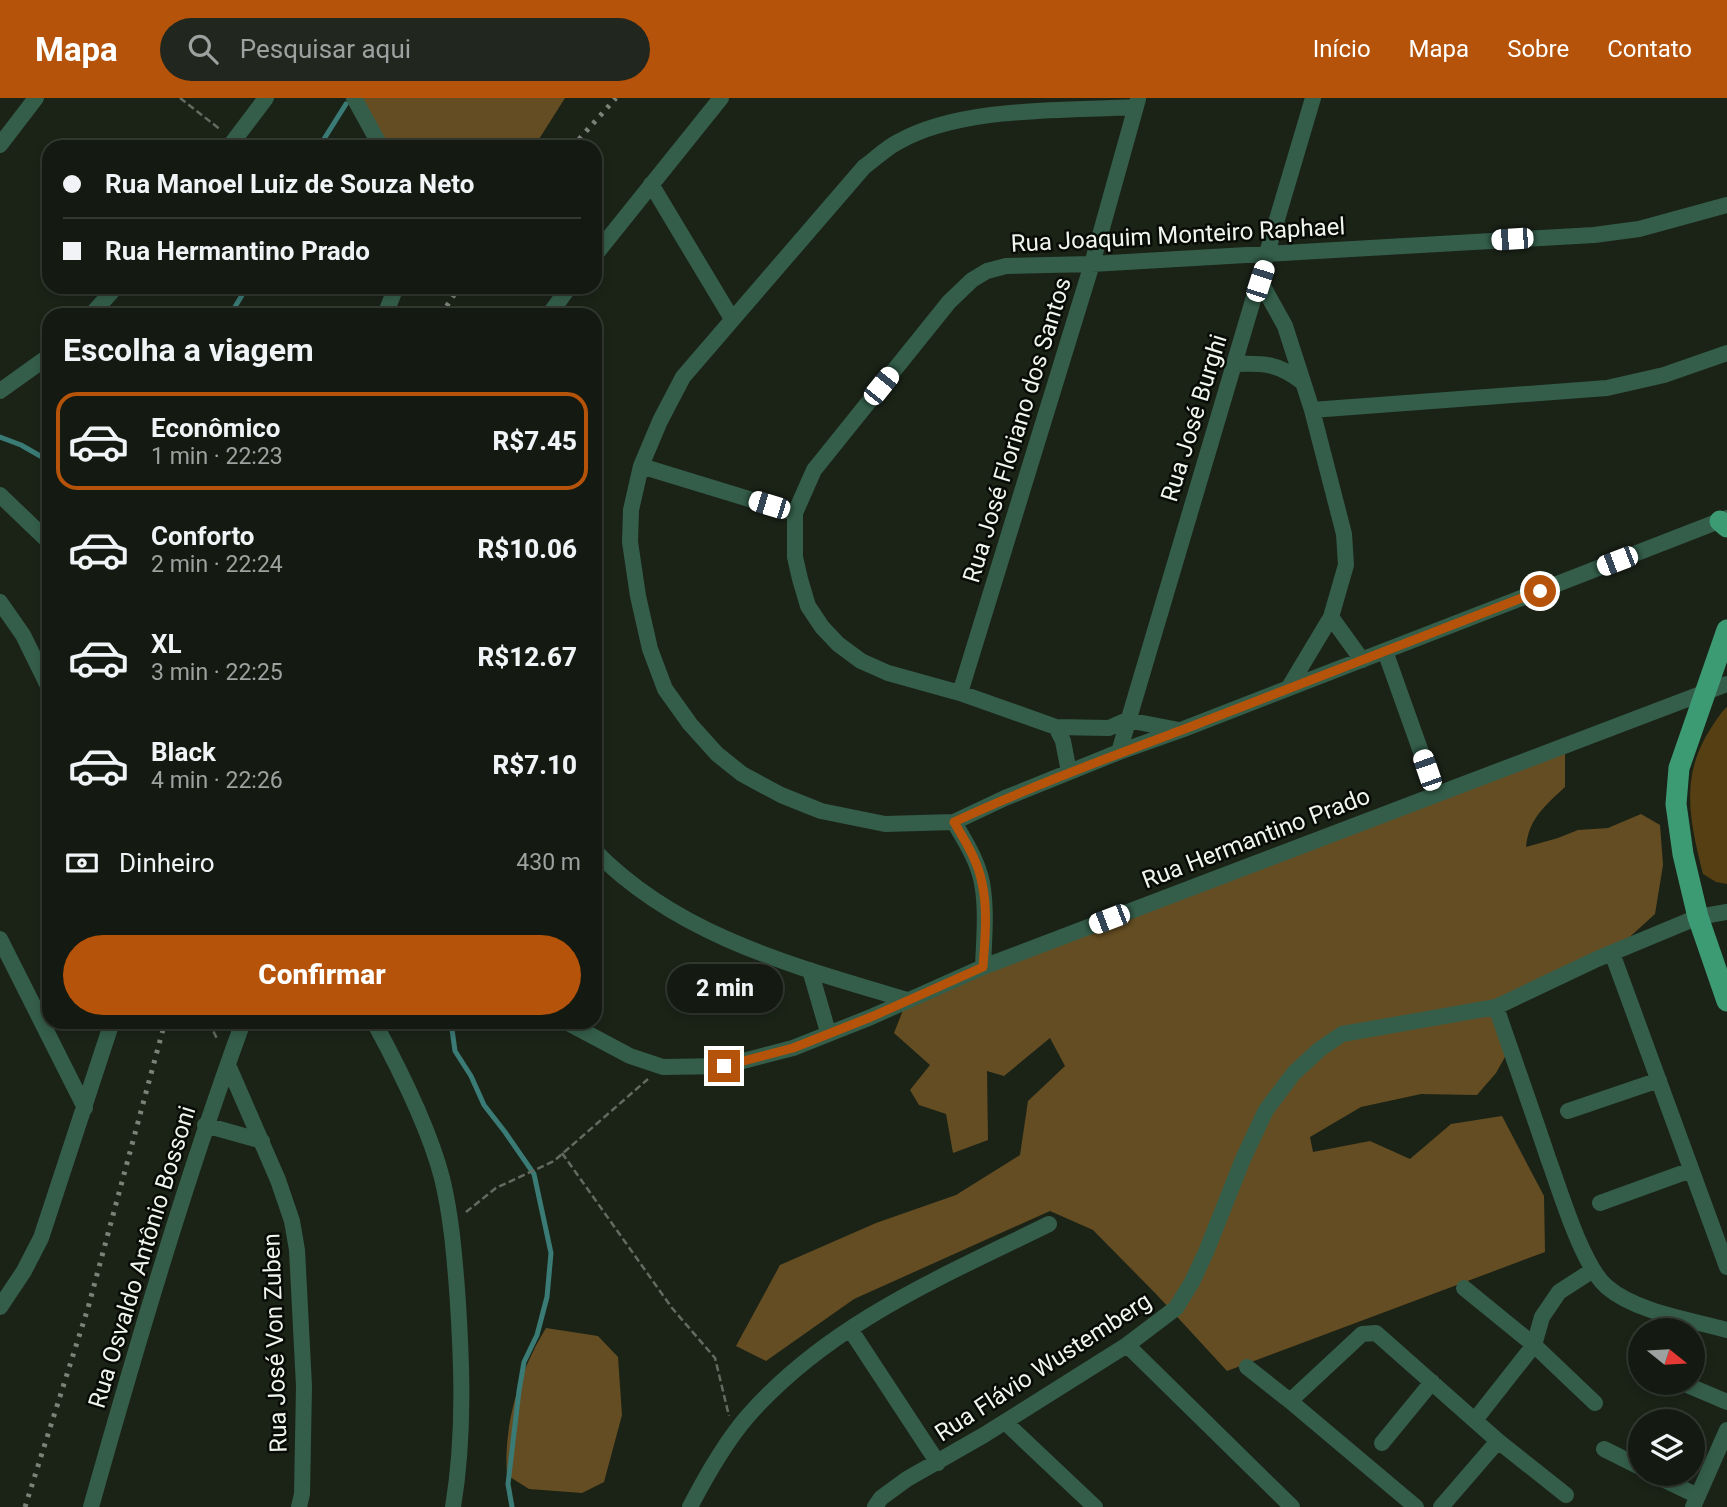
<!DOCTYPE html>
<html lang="pt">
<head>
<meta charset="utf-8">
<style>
	body { margin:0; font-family:Roboto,sans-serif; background:#21271f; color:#f1f3f6; height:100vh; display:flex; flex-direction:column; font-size:26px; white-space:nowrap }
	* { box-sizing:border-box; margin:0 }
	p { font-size:23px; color:#9da19f }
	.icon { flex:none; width:38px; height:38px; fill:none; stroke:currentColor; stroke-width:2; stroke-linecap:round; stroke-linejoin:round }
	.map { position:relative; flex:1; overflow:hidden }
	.panel { position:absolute; left:42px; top:210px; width:560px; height:721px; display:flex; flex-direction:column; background:#141a11; border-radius:21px; box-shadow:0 4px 10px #0003,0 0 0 2px #333831 }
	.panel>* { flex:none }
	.top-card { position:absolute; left:42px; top:42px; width:560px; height:154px; border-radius:21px; box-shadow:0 4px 10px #0003,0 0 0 2px #333831; display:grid; align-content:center; height:154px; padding:0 21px; background:#141a11 }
	.needle { width:46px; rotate:108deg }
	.fabs { position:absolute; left:1628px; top:1220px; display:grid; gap:14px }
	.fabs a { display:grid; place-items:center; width:77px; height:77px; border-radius:50%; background:#141a11; box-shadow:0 4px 10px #0003,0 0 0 2px #333831; font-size:35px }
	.end { position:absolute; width:32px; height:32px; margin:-16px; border:9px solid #b45309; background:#fff; box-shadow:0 0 0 4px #fff }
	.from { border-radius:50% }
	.bubble { position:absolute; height:49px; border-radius:24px; background:#141a11; box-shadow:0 4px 10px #0003,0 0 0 2px #333831; font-size:23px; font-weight:800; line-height:49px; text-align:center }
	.car { position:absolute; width:21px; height:42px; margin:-21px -10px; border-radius:9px; box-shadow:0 0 5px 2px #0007; background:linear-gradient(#fff 24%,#345 0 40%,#fff 0 76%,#345 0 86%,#fff 0) }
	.top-card b { display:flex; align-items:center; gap:24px; height:66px; font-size:26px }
	.top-card b+b { border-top:2px solid #333831 }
	.top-card i { width:18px; height:18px; background:#f1f3f6 }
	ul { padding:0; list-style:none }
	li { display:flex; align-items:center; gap:21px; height:98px; margin:0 14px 10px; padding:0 7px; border:4px solid transparent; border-radius:21px }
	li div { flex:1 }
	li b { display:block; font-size:26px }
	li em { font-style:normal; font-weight:800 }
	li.on { border-color:#b45309 }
	li>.icon { width:63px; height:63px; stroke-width:1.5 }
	h2 { padding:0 21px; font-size:32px; line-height:84px }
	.pay { display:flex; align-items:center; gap:18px; height:77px; padding:0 21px; font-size:26px }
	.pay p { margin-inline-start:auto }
	.cta { display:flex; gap:14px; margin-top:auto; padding:14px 21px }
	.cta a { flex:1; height:80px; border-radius:42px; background:#b45309; color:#fff; font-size:28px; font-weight:800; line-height:80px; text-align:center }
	header { display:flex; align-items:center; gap:42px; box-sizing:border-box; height:98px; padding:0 35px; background:#b45309; color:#fff }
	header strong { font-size:33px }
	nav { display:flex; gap:38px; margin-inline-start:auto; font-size:24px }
	.search { width:490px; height:63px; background:#21271f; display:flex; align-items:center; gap:18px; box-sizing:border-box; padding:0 24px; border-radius:38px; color:#9da19f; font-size:26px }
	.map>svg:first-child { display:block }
	.green { fill:#553f13 }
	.forest { fill:#644d22 }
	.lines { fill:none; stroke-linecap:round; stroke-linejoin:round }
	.stream { stroke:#3a7b76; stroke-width:5 }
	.path { stroke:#636a5f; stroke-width:2.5; stroke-dasharray:7 3.5; stroke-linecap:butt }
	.minor { stroke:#345e4a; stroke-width:16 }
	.major { stroke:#3d9b73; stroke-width:21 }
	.rail { stroke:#7c8278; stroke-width:5; stroke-dasharray:3.5 7; stroke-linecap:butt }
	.route { stroke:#b45309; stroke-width:9 }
	.labels { text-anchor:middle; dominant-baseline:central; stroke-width:5; stroke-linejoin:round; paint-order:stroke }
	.street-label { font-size:24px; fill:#f0f5ed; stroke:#080b06 }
</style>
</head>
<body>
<header>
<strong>Mapa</strong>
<div class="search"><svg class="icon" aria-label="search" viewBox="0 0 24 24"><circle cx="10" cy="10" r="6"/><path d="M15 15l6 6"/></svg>Pesquisar aqui</div>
<nav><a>Início</a><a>Mapa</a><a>Sobre</a><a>Contato</a></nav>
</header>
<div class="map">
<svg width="1727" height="1409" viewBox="0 0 1727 1409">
	<rect width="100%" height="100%" fill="#1b2317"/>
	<path class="green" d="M1727 609V786L1716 784 1703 776C1690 723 1679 679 1711 630 1716 623 1720 615 1727 609Z"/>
	<path class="forest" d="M353 0H565L534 49H389L365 9Z
		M1565 647V689C1545 708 1529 720 1526 749L1558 740 1578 732 1608 730 1641 716 1660 727 1663 767 1655 816 1612 855 1496 909 1510 950 1496 975 1477 997 1421 996 1361 1009 1310 1039 1313 1054 1370 1043 1410 1061 1451 1026 1502 1018 1544 1098 1545 1154 1227 1273 1157 1197 1093 1132 1050 1113 854 1201 766 1263 736 1248 780 1167 876 1125 956 1097 1020 1057 1028 1003 1065 968 1050 940 1004 978 987 973 988 1042 953 1055 946 1016 919 1007 910 992 930 967 894 935 907 902Z
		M546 1230 598 1238 618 1259 622 1317 604 1384 582 1395 529 1391 507 1377C503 1327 520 1272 546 1230Z"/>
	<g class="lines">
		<path class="stream" d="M319 49 346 6
			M230 217 247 189
			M0 339 21 347 49 363
			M451 924 455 953 471 978 484 1007 505 1034 534 1076 551 1155 547 1199 537 1237 524 1264 519 1293 508 1386 512 1409"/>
		<path class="path" d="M180 0 221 32
			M209 924 218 943
			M562 1055 672 1210 715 1260 729 1318
			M466 1114 496 1090 554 1063 648 981"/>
		<path class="minor" d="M354 0 381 49
			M1135 9C1064 13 961 8 898 44 886 50 875 61 864 69L683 279 660 323 641 368 631 412 630 444 638 498 650 551 665 591 690 626 717 656 742 676 781 697 821 713 885 726 954 724 1005 700 1119 654 1181 632 1727 420
			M0 47 36 0
			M229 49 266 0
			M651 86 732 221
			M595 157 721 0
			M1260 183 1285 228 1312 312 1344 436 1346 467 1331 519 1289 589
			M91 217 116 189
			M385 217 396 189
			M549 217 569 189
			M1234 266C1264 265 1277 265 1301 283
			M0 293 49 258
			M1312 312 1607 290 1664 277 1727 255
			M641 368 795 415
			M0 397 49 444
			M0 504 23 537 49 590
			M1331 519 1362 562
			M1385 553 1436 696
			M960 595 1092 166 1138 1
			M1056 629 1109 630 1127 622 1179 632
			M1119 654 1313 0
			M1069 674 1063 643 1056 629 960 595 888 575 861 563 838 546 822 529 808 508 800 481 795 459V415L814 372 949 204 972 182 987 173 1006 168 1092 166 1594 137 1639 131 1727 107
			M954 724C965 743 978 763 982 785 987 812 984 841 983 869
			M595 753C679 839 795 868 907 902
			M0 841 85 1010
			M1612 855 1727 1169
			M810 872 828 934
			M1496 909C1513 959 1531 1009 1548 1060 1560 1092 1582 1168 1607 1189 1636 1214 1691 1222 1727 1232
			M374 924C399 970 429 1030 442 1080 451 1117 454 1153 457 1191 462 1263 465 1337 453 1409
			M566 924 630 958 663 969 724 968 793 950 871 919 983 869 1727 586
			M228 967 278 1082 292 1123 297 1152 304 1288 302 1396 299 1409
			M1568 1013 1659 982
			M205 1027 262 1043
			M1600 1105 1691 1072
			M1464 1190 1534 1247 1595 1305
			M0 1209 24 1173 41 1140 112 924
			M850 1231 938 1365
			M1127 1247 1292 1409
			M1247 1269 1290 1303 1416 1409
			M1680 1284 1727 1304
			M1290 1303 1362 1236 1376 1235 1498 1343 1566 1397
			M1475 1322 1534 1247 1542 1219 1559 1194 1593 1172
			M1005 1324 1095 1409
			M1382 1345 1432 1284
			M1604 1351 1640 1369
			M1652 1376 1698 1398
			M91 1409C137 1246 185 1083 243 924
			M690 1409C706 1378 724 1346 747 1319 828 1226 941 1179 1049 1126
			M875 1409 881 1400 907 1381 984 1337 1127 1247 1176 1210 1192 1184 1206 1154 1243 1061 1266 1012 1294 975 1320 951 1342 936 1496 909 1597 861 1698 819 1727 814
			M1441 1409 1498 1343
			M1693 1409 1727 1332"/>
		<path class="major" d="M1720 423 1727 429
			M1727 532 1679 670 1676 706 1683 756 1698 819 1727 903"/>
		<path class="rail" d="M572 49 616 0
			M441 217 459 189
			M25 1409 88 1210 165 924"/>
	</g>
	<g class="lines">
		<path class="route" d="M724 968 793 950 871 919 983 869C985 841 988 812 982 785 978 763 965 743 954 724 1029 689 1105 661 1182 632 1301 587 1420 539 1540 493"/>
	</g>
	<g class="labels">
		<g class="street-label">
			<text transform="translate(1178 137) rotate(-3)">Rua Joaquim Monteiro Raphael</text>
			<text transform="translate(1194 320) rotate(-73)">Rua José Burghi</text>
			<text transform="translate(1017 332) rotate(-73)">Rua José Floriano dos Santos</text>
			<text transform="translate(1256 740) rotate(-21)">Rua Hermantino Prado</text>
			<text transform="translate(142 1159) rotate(-73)">Rua Osvaldo Antônio Bossoni</text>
			<text transform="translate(275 1245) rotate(-92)">Rua José Von Zuben</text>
			<text transform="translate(1043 1269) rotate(-33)">Rua Flávio Wustemberg</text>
		</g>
	</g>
</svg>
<div class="fabs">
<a><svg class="needle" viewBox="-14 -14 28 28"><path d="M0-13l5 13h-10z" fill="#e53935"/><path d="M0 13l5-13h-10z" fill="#9da19f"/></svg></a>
<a><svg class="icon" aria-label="layers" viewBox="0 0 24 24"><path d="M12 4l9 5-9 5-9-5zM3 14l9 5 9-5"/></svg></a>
</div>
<i class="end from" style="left:1540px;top:493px"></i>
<i class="end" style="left:724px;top:968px"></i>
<div class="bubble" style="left:667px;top:866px;width:116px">2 min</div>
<i class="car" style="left:1512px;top:141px;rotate:266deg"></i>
<i class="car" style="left:1260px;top:183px;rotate:18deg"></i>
<i class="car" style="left:881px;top:288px;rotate:39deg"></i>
<i class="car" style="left:769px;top:407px;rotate:287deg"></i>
<i class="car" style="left:1617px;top:463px;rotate:249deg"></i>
<i class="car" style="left:1427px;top:672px;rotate:341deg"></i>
<i class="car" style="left:1109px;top:821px;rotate:249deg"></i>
<div class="top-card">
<b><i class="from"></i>Rua Manoel Luiz de Souza Neto</b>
<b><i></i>Rua Hermantino Prado</b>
</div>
<section class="panel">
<h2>Escolha a viagem</h2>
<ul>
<li class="on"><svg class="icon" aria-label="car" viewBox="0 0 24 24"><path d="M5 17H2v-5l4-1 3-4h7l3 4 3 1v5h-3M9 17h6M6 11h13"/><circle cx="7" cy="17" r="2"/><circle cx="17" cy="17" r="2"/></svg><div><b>Econômico</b><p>1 min · 22:23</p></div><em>R$7.45</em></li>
<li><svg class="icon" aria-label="car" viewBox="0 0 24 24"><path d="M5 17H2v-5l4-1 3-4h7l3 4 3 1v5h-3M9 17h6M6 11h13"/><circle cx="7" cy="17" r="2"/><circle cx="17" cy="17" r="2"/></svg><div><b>Conforto</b><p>2 min · 22:24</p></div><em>R$10.06</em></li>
<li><svg class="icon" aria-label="car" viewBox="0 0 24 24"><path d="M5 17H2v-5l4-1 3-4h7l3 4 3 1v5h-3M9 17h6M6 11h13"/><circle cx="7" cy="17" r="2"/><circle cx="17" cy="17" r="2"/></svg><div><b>XL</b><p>3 min · 22:25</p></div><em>R$12.67</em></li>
<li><svg class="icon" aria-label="car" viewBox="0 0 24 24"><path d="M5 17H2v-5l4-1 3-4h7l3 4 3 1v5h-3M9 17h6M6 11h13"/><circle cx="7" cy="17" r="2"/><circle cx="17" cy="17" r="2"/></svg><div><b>Black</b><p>4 min · 22:26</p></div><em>R$7.10</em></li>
</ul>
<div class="pay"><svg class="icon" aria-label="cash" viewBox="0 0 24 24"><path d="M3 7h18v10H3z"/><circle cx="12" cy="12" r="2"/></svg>Dinheiro<p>430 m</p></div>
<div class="cta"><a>Confirmar</a></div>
</section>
</div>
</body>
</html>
